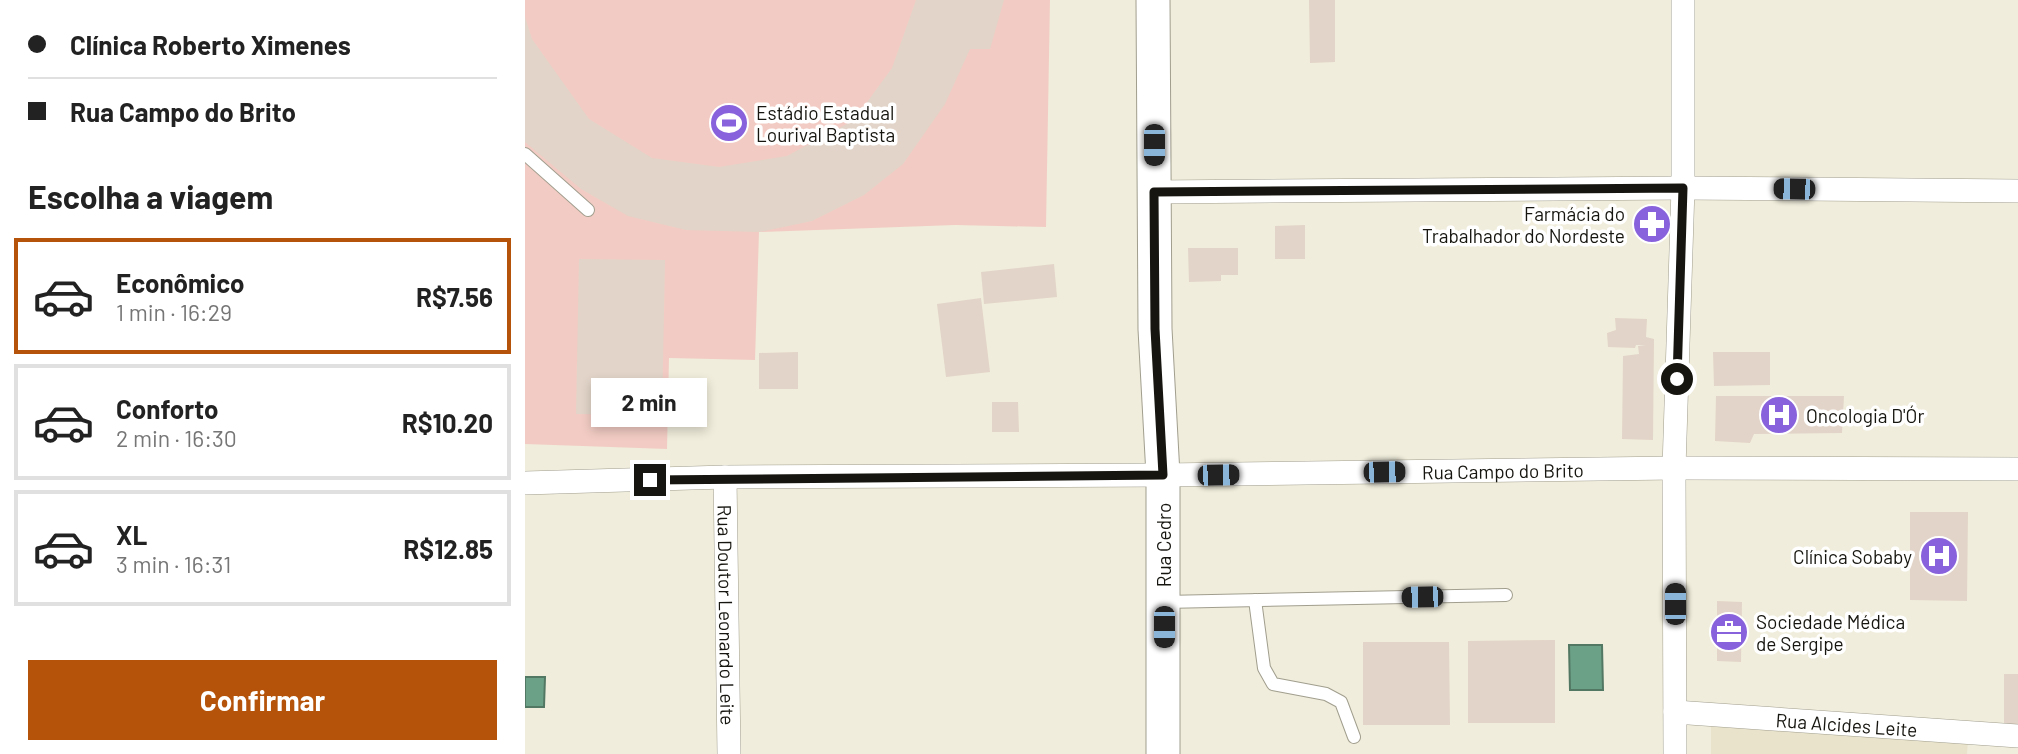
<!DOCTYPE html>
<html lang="pt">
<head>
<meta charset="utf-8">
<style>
	body { margin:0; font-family:Barlow,sans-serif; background:#f6f6f6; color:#222; height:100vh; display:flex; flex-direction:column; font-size:26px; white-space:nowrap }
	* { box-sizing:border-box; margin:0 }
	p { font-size:23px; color:#767676 }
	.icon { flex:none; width:38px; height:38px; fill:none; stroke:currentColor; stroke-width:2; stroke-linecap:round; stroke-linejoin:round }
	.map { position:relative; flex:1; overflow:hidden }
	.side { display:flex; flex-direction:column; background:#fff; width:525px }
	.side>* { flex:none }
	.hud { display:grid; align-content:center; height:154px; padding:0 28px; background:#fff }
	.end { position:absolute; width:32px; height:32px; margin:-16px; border:9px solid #16150f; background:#fff; box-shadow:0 0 0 4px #fff }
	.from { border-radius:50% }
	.bubble { position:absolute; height:49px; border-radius:0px; background:#fff; box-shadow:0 4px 10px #0003; font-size:23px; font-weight:700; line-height:49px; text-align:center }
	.car { position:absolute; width:21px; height:42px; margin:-21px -10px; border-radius:9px; box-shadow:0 0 5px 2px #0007; background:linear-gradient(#222 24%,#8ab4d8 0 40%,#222 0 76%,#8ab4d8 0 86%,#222 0) }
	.hud b { display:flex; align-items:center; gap:24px; height:66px; font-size:26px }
	.hud b+b { border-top:2px solid #e0e0e0 }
	.hud i { width:18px; height:18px; background:#222 }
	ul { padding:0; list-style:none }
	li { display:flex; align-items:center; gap:21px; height:116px; margin:0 14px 10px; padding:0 14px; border:4px solid #e0e0e0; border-radius:0px }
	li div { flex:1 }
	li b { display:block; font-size:26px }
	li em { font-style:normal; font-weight:700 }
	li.selected { border-color:#b45309 }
	li>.icon { width:63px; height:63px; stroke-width:1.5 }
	h2 { padding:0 28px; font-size:32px; line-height:84px }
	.action { display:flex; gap:14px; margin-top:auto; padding:14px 28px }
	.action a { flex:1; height:80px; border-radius:0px; background:#b45309; color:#fff; font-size:28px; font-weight:700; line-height:80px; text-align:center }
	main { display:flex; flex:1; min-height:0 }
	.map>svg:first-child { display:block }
	.built { fill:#e8e3ca }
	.green { fill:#f2ccc4 }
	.water { fill:#6ba187; stroke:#527763; stroke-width:2 }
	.building { fill:#e2d4c8 }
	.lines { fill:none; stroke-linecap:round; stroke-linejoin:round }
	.lane-casing { stroke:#a19e8e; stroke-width:14 }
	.street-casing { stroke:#a19e8e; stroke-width:24 }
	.secondary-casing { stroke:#a19e8e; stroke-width:35 }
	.lane { stroke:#fff; stroke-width:12 }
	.street { stroke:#fff; stroke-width:23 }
	.secondary { stroke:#fff; stroke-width:33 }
	.route { stroke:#16150f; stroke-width:9 }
	.labels { text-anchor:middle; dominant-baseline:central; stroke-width:7; stroke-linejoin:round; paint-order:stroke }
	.poi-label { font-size:19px; fill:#16150f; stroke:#fff; text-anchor:start }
	.street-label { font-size:19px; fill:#16150f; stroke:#fff }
</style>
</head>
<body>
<main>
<section class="side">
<div class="hud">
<b><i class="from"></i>Clínica Roberto Ximenes</b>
<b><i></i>Rua Campo do Brito</b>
</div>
<h2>Escolha a viagem</h2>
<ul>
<li class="selected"><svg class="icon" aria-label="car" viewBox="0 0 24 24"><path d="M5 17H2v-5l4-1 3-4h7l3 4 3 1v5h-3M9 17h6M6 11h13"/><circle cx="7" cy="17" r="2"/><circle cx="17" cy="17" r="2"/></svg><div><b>Econômico</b><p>1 min · 16:29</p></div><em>R$7.56</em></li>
<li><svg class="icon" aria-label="car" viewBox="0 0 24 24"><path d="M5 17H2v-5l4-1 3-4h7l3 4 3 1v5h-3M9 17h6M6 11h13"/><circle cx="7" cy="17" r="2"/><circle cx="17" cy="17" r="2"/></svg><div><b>Conforto</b><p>2 min · 16:30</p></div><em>R$10.20</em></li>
<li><svg class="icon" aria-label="car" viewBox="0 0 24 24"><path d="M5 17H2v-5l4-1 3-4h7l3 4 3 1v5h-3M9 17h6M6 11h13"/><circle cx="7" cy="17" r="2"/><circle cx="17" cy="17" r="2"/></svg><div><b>XL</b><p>3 min · 16:31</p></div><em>R$12.85</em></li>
</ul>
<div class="action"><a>Confirmar</a></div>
</section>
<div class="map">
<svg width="1493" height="754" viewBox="0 0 1493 754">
	<rect width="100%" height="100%" fill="#f0eddc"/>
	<path class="built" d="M1186 725 1443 740 1442 754H1186Z"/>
	<path class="green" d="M0 0H525L521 227 430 225 234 232 230 360 144 358 142 449 0 444Z"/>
	<path class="water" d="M1044 645H1077L1078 690H1045Z
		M0 677H20L19 707H0Z"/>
	<path class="building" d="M391 0H479L465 49H445L420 104 378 164 339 195 287 221 234 232 161 230 103 216 56 189 0 142V17L7 39 64 119 127 158 194 167 262 156 329 120 367 68Z
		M784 0H810V62L785 63Z
		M1121 211H1133V237L1121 236Z
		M780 225V259H750V226Z
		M663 248H713V275H696V281L664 282Z
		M54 259 140 260 137 415 51 414Z
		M529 264 532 297 459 304 456 272Z
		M456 298 465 372 421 377 412 304Z
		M1090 318 1122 319 1121 337 1129 339 1128 440 1097 439 1098 356 1114 354 1113 346 1121 345H1111L1110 348 1083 347 1082 333 1091 330Z
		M273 352V389H234V353Z
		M1188 352H1245V385L1189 386Z
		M1191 396H1319L1317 433 1229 434 1225 443 1190 441Z
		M467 402H493L494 432H467Z
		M1385 512H1443L1442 601 1385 600Z
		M1192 601 1217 602 1216 662 1192 661Z
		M1030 640V723H943V641Z
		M838 642H924L925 725H838Z
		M1479 674H1493V730H1479Z"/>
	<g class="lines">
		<defs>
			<path id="lane" d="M0 154 63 210
				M730 600 739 668 748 684 801 694 816 702 829 737
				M639 602 981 595"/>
			<g id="street">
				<path d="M629 192 1158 188 1493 191"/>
				<path id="s1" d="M200 477 204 754"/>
				<path id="s2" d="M0 483 200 477 638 475 1149 468 1493 469"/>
				<path id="s3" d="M1150 712 1493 736"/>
				<path d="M1150 754 1149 468 1158 188V0"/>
			</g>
			<path id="secondary" d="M628 0 630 329 638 475V754"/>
		</defs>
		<use href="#lane" class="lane-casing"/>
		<use href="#street" class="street-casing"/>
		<use href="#secondary" class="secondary-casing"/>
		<use href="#lane" class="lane"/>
		<use href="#street" class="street"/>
		<use href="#secondary" class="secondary"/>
	</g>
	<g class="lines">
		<path class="route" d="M125 480 638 475 630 329 629 192 1158 188 1152 379"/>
	</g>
	<defs>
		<symbol id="stadium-disc" viewBox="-11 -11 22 22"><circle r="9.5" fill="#8861dc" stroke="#fff"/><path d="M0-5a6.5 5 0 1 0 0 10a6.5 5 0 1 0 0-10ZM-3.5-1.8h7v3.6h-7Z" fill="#fff"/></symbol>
		<symbol id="pharmacy-disc" viewBox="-11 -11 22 22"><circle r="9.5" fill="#8861dc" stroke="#fff"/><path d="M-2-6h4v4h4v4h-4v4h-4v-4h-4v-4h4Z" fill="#fff"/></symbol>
		<symbol id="hospital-disc" viewBox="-11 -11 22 22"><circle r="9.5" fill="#8861dc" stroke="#fff"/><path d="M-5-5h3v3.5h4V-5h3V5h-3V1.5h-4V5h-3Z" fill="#fff"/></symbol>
		<symbol id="office-disc" viewBox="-11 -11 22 22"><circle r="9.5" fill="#8861dc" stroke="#fff"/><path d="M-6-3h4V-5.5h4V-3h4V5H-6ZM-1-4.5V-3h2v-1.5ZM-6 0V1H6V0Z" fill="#fff"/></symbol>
	</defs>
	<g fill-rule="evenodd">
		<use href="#stadium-disc" x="182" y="101" width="44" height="44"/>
		<use href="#pharmacy-disc" x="1105" y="202" width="44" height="44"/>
		<use href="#hospital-disc" x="1232" y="393" width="44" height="44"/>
		<use href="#hospital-disc" x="1392" y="534" width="44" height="44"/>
		<use href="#office-disc" x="1182" y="610" width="44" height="44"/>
	</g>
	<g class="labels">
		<g class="poi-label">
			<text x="231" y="112">Estádio Estadual<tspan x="231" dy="22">Lourival Baptista</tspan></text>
			<text x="1100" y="213" text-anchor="end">Farmácia do<tspan x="1100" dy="22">Trabalhador do Nordeste</tspan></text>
			<text x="1281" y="415">Oncologia D'Ór</text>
			<text x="1387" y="556" text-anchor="end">Clínica Sobaby</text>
			<text x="1231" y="621">Sociedade Médica<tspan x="1231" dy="22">de Sergipe</tspan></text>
		</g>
		<g class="street-label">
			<text stroke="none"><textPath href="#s2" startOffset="978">Rua Campo do Brito</textPath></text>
			<text transform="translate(638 545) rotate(-90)">Rua Cedro</text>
			<text stroke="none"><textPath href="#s1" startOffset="138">Rua Doutor Leonardo Leite</textPath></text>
			<text stroke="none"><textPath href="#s3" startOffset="172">Rua Alcides Leite</textPath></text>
		</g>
	</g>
</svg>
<i class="end from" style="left:1152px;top:379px"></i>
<i class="end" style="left:125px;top:480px"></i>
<div class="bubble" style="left:66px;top:378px;width:116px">2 min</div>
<i class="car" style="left:629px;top:145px;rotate:180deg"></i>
<i class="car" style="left:1269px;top:189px;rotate:271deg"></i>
<i class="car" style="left:859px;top:472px;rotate:89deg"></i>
<i class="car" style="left:693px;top:475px;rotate:89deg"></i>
<i class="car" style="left:897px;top:597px;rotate:269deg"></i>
<i class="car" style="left:1150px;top:604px;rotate:0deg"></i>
<i class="car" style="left:639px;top:627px;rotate:180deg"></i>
</div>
</main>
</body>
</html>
